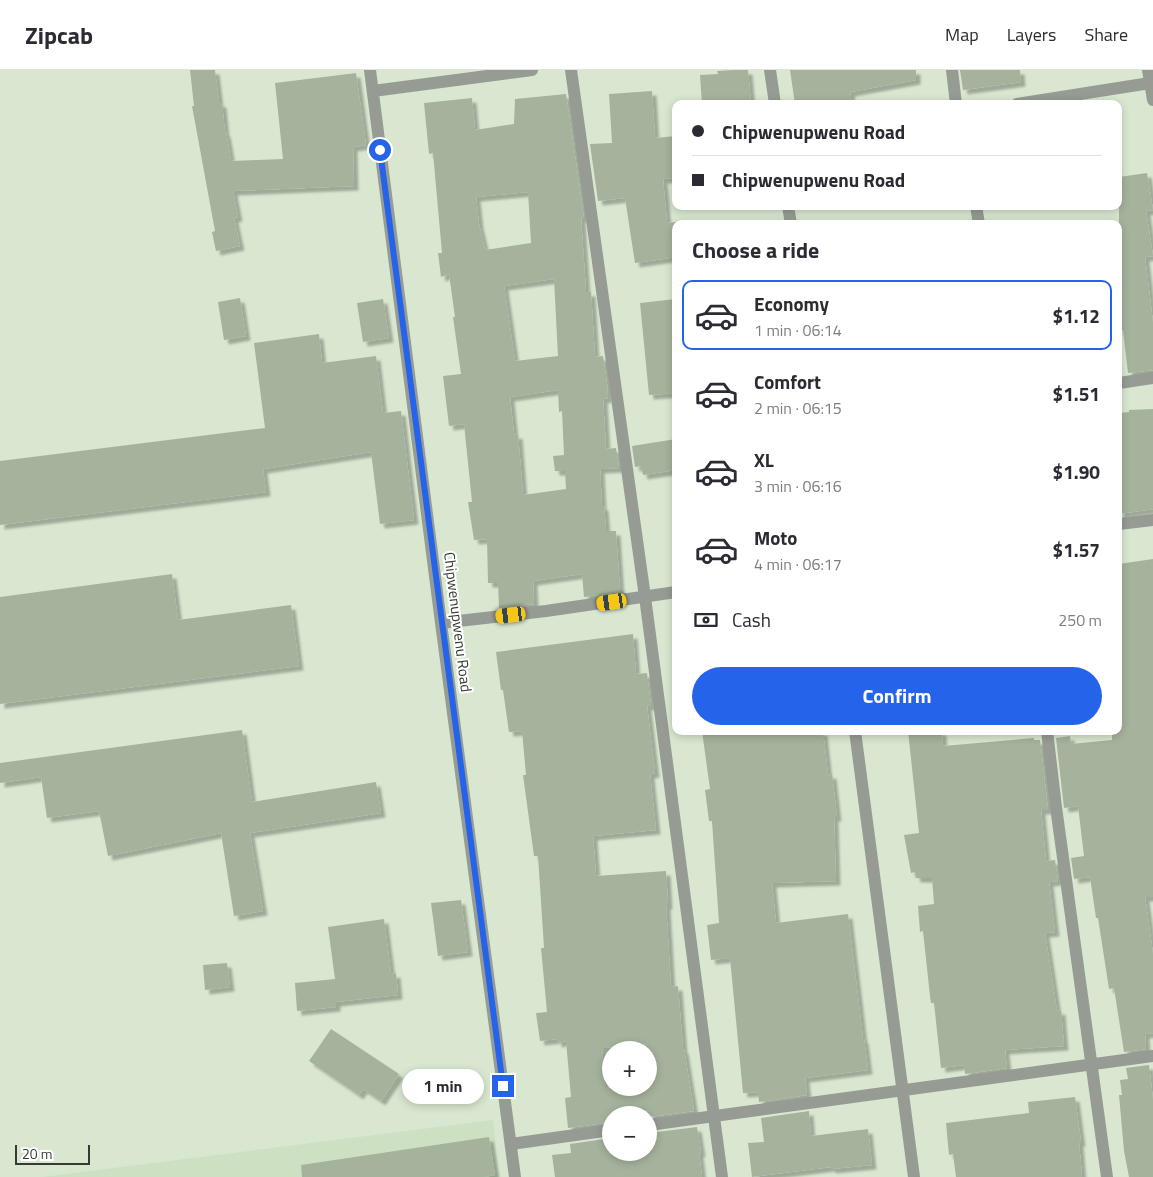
<!DOCTYPE html>
<html lang="en">
<head>
<meta charset="utf-8">
<style>
	body { margin:0; font-family:"Titillium Web",sans-serif; background:#f7f7f7; color:#2b2b33; height:100vh; display:flex; flex-direction:column; font-size:19px; white-space:nowrap }
	* { box-sizing:border-box; margin:0 }
	p { font-size:16px; color:#7c7c81 }
	.icon { flex:none; width:28px; height:28px; fill:none; stroke:currentColor; stroke-width:2; stroke-linecap:round; stroke-linejoin:round }
	.map { position:relative; flex:1; overflow:hidden }
	.panel { position:absolute; left:672px; top:150px; width:450px; height:515px; display:flex; flex-direction:column; background:#fff; border-radius:10px; box-shadow:0 2px 8px #0003 }
	.panel>* { flex:none }
	.top-card { position:absolute; left:672px; top:30px; width:450px; height:110px; border-radius:10px; box-shadow:0 2px 8px #0003; display:grid; align-content:center; height:110px; padding:0 20px; background:#fff }
	.tools { position:absolute; left:602px; top:971px; display:grid; gap:10px }
	.tools a { display:grid; place-items:center; width:55px; height:55px; border-radius:50%; background:#fff; box-shadow:0 2px 8px #0003; font-size:25px }
	.scale { position:absolute; left:15px; bottom:12px; width:75px; box-sizing:border-box; padding-left:5px; border:2px solid #353b32; border-top:0; font-size:14px; line-height:18px; white-space:nowrap; color:#353b32; -webkit-text-stroke:4px #fff; paint-order:stroke }
	.end { position:absolute; width:22px; height:22px; margin:-11px; border:6px solid #2563eb; background:#fff; box-shadow:0 0 0 2px #fff }
	.from { border-radius:50% }
	.bubble { position:absolute; height:35px; border-radius:18px; background:#fff; box-shadow:0 2px 8px #0003; font-size:16px; font-weight:700; line-height:35px; text-align:center }
	.car { position:absolute; width:15px; height:30px; margin:-15px -8px; border-radius:6px; box-shadow:0 0 4px 1px #0007; background:linear-gradient(#f5c518 24%,#345 0 40%,#f5c518 0 76%,#345 0 86%,#f5c518 0) }
	.top-card b { display:flex; align-items:center; gap:18px; height:48px; font-size:19px }
	.top-card b+b { border-top:1px solid #e1e1e2 }
	.top-card i { width:12px; height:12px; background:#2b2b33 }
	ul { padding:0; list-style:none }
	li { display:flex; align-items:center; gap:15px; height:70px; margin:0 10px 8px; padding:0 10px; border:2px solid transparent; border-radius:10px }
	li div { flex:1 }
	li b { display:block; font-size:19px }
	li em { font-style:normal; font-weight:700 }
	li.current { border-color:#2563eb }
	li>.icon { width:45px; height:45px; stroke-width:1.5 }
	h2 { padding:0 20px; font-size:22px; line-height:60px }
	.pay { display:flex; align-items:center; gap:12px; height:55px; padding:0 20px; font-size:19px }
	.pay p { margin-inline-start:auto }
	.action { display:flex; gap:10px; margin-top:auto; padding:10px 20px }
	.action a { flex:1; height:58px; border-radius:30px; background:#2563eb; color:#fff; font-size:20px; font-weight:700; line-height:58px; text-align:center }
	header { display:flex; align-items:center; gap:30px; box-sizing:border-box; height:70px; padding:0 25px; background:#fff; border-bottom:1px solid #e1e1e2 }
	header strong { font-size:24px }
	nav { display:flex; gap:28px; margin-inline-start:auto; font-size:18px }
	.map>svg:first-child { display:block }
	.built { fill:#cde0c2 }
	.building { fill:#a5b39d; fill-rule:evenodd; filter:url(#shadow) }
	.lines { fill:none; stroke-linecap:round; stroke-linejoin:round }
	.street { stroke:#969c93; stroke-width:12 }
	.route { stroke:#2563eb; stroke-width:6 }
	.labels { text-anchor:middle; dominant-baseline:central; stroke-width:4; stroke-linejoin:round; paint-order:stroke }
	.street-label { font-size:15px; fill:#353b32; stroke:#fff }
</style>
</head>
<body>
<header>
<strong>Zipcab</strong>
<nav><a>Map</a><a>Layers</a><a>Share</a></nav>
</header>
<div class="map">
<svg width="1153" height="1107" viewBox="0 0 1153 1107">
	<defs>
		<filter id="shadow"><feDropShadow dx="4.5" dy="4.5" stdDeviation="1" flood-color="#0004"/></filter>
	</defs>
	<rect width="100%" height="100%" fill="#d9e7d0"/>
	<path class="built" d="M493 1050 499 1107H42Z"/>
	<path class="building" d="M190 0H215L219 33H222L225 63 226 62 231 91 283 89 275 13 356 3 366 75 353 77 354 116 233 121 238 147 234 148 240 176 216 181 212 162 215 161 192 36H194Z
		M735 0H748L751 34H702L700 5 718 4 717 1Z
		M790 0H916V10L850 22 852 34H795Z
		M960 0H1020L1021 12 963 20Z
		M652 21 655 68 676 66V108L663 109 667 153 676 152V187L635 193 625 128 598 131 590 74 612 73 609 24Z
		M566 24 584 148H581L586 222H591L595 287 603 286 607 314 608 328 603 329 606 379 616 378 619 398 600 399 602 436H604L606 461H616L620 522 584 527 582 504 533 511 534 534 499 538 498 513H488L487 469 474 470 468 432H472L464 354 449 356 443 306 461 304 453 247H455L449 204 441 207 438 183H442L433 83 429 84 424 33 472 28 475 60 514 54 515 29ZM528 122 531 173 485 180 479 154 476 127ZM554 209 558 286 515 291 504 216ZM558 320 559 342 562 341 564 385 553 386 555 401H565L566 419 523 425 518 364 514 365 510 327Z
		M1147 103 1153 140 1146 141 1153 186 1145 187 1153 253V300L1128 303 1123 260 1119 261V107Z
		M240 228 246 266 224 270 218 232Z
		M383 229 389 268 363 272 357 233Z
		M676 229V323L649 325 640 233Z
		M319 264 322 293 376 286 383 343 401 341 414 450 380 454 371 382 263 399 266 422 0 455V391L265 358 254 273Z
		M1153 339V439L1119 444V343L1129 342V340Z
		M676 369V400L643 405 641 396 635 397 632 376Z
		M1153 489V827H1145L1153 884V963L1145 964 1146 979 1124 982 1114 918 1109 919 1098 848H1096L1090 807 1074 809 1071 788 1084 786 1078 736 1064 738 1056 668 1070 666 1071 674 1112 670V661H1119V494Z
		M172 504 178 550 291 535 299 596 0 634V527Z
		M633 564 636 604 647 603 651 636H647L655 703 650 704 656 760 593 766 596 806 666 801 668 835H666L671 917 678 916 683 979H684L694 1041 649 1047V1041L625 1045H611V1052L568 1058 565 1028 571 1027 566 971 557 973V969L540 971 536 943 547 942 541 878H544L538 786H534L523 705H526L522 661 509 662 503 620H501L496 582ZM649 974V1018H605L602 978Z
		M242 660 252 732 376 712 381 743 250 763 263 841 234 846 221 763 108 786 99 741 47 748 41 707 0 713V693Z
		M702 661H823L828 705 832 704 837 747H834L836 811 772 813 776 853 848 844 863 969H864L868 1000 805 1008 807 1025 759 1032 758 1022 743 1023 730 888 711 890 707 855 719 853 712 751H709L705 720 710 719Z
		M908 661H942L943 676 1034 668V670H1040L1048 740H1041L1046 791 1055 790 1058 811 1049 812 1055 862 1045 863 1057 941 1061 940 1064 976 1005 980 1007 998 965 1004 964 995 941 998 934 933H931L930 926 923 861 920 862 918 836 934 834 932 808H916L915 802 911 803 904 765 919 763Z
		M461 830 468 882 438 886 431 833Z
		M384 849 391 904 396 903 398 925 336 932V937L297 941 295 913 335 909 328 857Z
		M227 893 230 917 205 920 203 895Z
		M331 959 399 1004 381 1031 363 1019 359 1025 309 991Z
		M1149 995 1153 1030V1107H1129L1124 1081 1119 1025H1122L1120 1010 1128 1009 1126 998Z
		M1075 1027 1081 1072H1079L1082 1107H956L953 1084 949 1085 946 1053 1029 1043 1028 1032Z
		M809 1041 811 1066 868 1059 872 1095 831 1099V1097L752 1107 748 1073 764 1072 761 1048Z
		M697 1057 701 1082 699 1083 702 1107H555L552 1085 571 1083 570 1074 611 1068V1082H649V1063Z
		M489 1067 495 1105 484 1107H302L301 1095Z"/>
	<g class="lines">
		<path class="street" d="M370 0 441 553 515 1107
			M571 0 645 527 722 1107
			M770 0 775 34
			M952 0 956 34
			M1148 0 1153 30
			M373 21 532 0
			M1017 34 1150 13
			M788 136 791 154
			M976 136 979 154
			M1119 313 1153 308
			M1119 454 1153 450
			M441 553 546 541 676 522
			M855 661 914 1107
			M1047 661 1056 737 1107 1107
			M649 1055 1153 986
			M511 1074 611 1060"/>
	</g>
	<g class="lines">
		<path class="route" d="M380 80 503 1016"/>
	</g>
	<g class="labels">
		<g class="street-label">
			<text transform="translate(458 552) rotate(83)">Chipwenupwenu Road</text>
		</g>
	</g>
</svg>
<div class="tools">
<a>+</a>
<a>−</a>
</div>
<div class="scale">20 m</div>
<i class="end from" style="left:380px;top:80px"></i>
<i class="end" style="left:503px;top:1016px"></i>
<div class="bubble" style="left:402px;top:999px;width:82px">1 min</div>
<i class="car" style="left:612px;top:532px;rotate:262deg"></i>
<i class="car" style="left:511px;top:545px;rotate:263deg"></i>
<div class="top-card">
<b><i class="from"></i>Chipwenupwenu Road</b>
<b><i></i>Chipwenupwenu Road</b>
</div>
<section class="panel">
<h2>Choose a ride</h2>
<ul>
<li class="current"><svg class="icon" aria-label="car" viewBox="0 0 24 24"><path d="M5 17H2v-5l4-1 3-4h7l3 4 3 1v5h-3M9 17h6M6 11h13"/><circle cx="7" cy="17" r="2"/><circle cx="17" cy="17" r="2"/></svg><div><b>Economy</b><p>1 min · 06:14</p></div><em>$1.12</em></li>
<li><svg class="icon" aria-label="car" viewBox="0 0 24 24"><path d="M5 17H2v-5l4-1 3-4h7l3 4 3 1v5h-3M9 17h6M6 11h13"/><circle cx="7" cy="17" r="2"/><circle cx="17" cy="17" r="2"/></svg><div><b>Comfort</b><p>2 min · 06:15</p></div><em>$1.51</em></li>
<li><svg class="icon" aria-label="car" viewBox="0 0 24 24"><path d="M5 17H2v-5l4-1 3-4h7l3 4 3 1v5h-3M9 17h6M6 11h13"/><circle cx="7" cy="17" r="2"/><circle cx="17" cy="17" r="2"/></svg><div><b>XL</b><p>3 min · 06:16</p></div><em>$1.90</em></li>
<li><svg class="icon" aria-label="car" viewBox="0 0 24 24"><path d="M5 17H2v-5l4-1 3-4h7l3 4 3 1v5h-3M9 17h6M6 11h13"/><circle cx="7" cy="17" r="2"/><circle cx="17" cy="17" r="2"/></svg><div><b>Moto</b><p>4 min · 06:17</p></div><em>$1.57</em></li>
</ul>
<div class="pay"><svg class="icon" aria-label="cash" viewBox="0 0 24 24"><path d="M3 7h18v10H3z"/><circle cx="12" cy="12" r="2"/></svg>Cash<p>250 m</p></div>
<div class="action"><a>Confirm</a></div>
</section>
</div>
</body>
</html>
